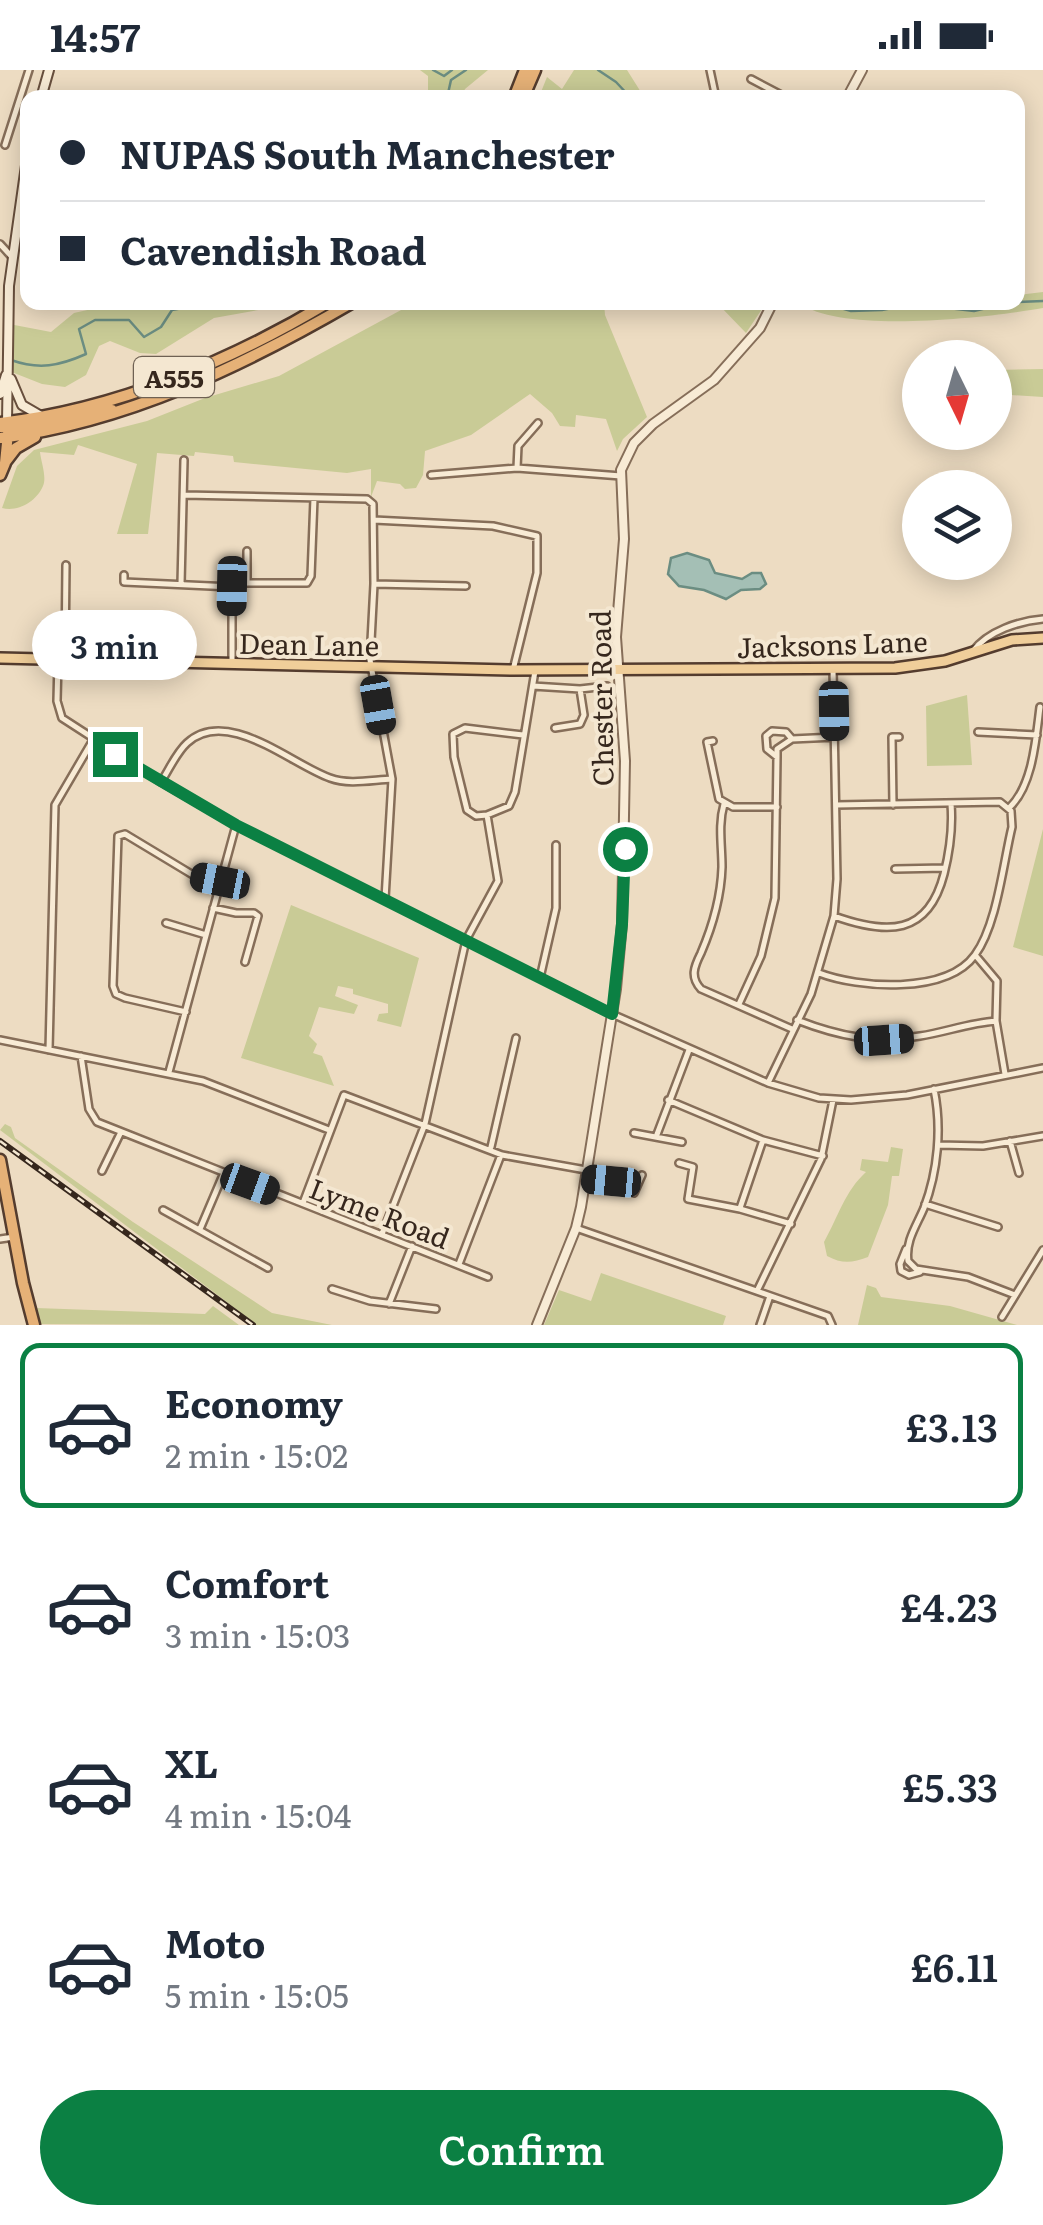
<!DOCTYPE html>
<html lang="en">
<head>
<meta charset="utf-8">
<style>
	body { margin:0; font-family:Literata,serif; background:#f2f2f3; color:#1f2937; height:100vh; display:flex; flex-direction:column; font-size:38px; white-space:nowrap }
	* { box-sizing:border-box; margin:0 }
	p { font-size:32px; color:#747a83 }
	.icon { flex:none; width:55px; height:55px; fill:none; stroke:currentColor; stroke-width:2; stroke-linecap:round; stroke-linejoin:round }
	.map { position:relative; height:1255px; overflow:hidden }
	.side { display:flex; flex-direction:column; background:#fff; flex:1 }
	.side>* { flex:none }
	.banner { position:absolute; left:20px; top:20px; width:1005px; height:220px; border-radius:20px; box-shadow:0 5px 25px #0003; display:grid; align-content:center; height:220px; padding:0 40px; background:#fff }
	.needle { width:65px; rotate:175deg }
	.fabs { position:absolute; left:902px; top:270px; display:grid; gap:20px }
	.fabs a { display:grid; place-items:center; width:110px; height:110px; border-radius:50%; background:#fff; box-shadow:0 5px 25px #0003; font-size:50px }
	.end { position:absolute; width:45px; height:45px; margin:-22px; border:12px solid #0b8043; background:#fff; box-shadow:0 0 0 5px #fff }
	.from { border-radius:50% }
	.bubble { position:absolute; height:70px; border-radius:35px; background:#fff; box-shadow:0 5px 25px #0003; font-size:32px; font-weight:600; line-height:70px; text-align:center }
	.car { position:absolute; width:30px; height:60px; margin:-30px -15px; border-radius:12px; box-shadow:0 0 8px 2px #0007; background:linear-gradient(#222 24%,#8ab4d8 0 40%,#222 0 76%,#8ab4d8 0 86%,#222 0) }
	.banner b { display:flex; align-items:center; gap:35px; height:95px; font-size:38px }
	.banner b+b { border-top:2px solid #e0e1e3 }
	.banner i { width:25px; height:25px; background:#1f2937 }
	ul { padding:18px 0 0; list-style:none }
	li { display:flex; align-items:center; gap:30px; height:165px; margin:0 20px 15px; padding:0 20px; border:5px solid transparent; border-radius:20px }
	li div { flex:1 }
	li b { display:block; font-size:38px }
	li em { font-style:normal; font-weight:600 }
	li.selected { border-color:#0b8043 }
	li>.icon { width:90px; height:90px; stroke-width:1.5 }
	.action { display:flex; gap:20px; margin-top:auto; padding:20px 40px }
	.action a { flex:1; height:115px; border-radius:60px; background:#0b8043; color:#fff; font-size:40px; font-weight:600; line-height:115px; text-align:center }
	.status { display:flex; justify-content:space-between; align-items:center; height:70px; padding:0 50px; background:#fff; direction:ltr }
	.status svg { height:28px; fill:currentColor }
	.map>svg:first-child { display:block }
	.green { fill:#c9cb96 }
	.water { fill:#a4bfb5; stroke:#6b8d82; stroke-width:2.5 }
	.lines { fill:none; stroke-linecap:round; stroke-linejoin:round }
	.stream { stroke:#6b8d82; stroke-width:2.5 }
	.minor-casing { stroke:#866e59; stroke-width:10 }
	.tertiary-casing { stroke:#866e59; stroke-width:12 }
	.secondary-casing { stroke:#684f3d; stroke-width:12 }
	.primary-casing { stroke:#543c2e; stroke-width:14 }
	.trunk-casing { stroke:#543c2e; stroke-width:15 }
	.minor { stroke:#f8ebd5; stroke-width:5 }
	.tertiary { stroke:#f8ebd5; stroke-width:8 }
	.secondary { stroke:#f8ebd5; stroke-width:8 }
	.primary { stroke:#f0ce9a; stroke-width:9 }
	.trunk { stroke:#e6b177; stroke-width:10 }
	.rail-casing { stroke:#36271d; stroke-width:6 }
	.rail { stroke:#f4e7d1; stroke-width:2.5; stroke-dasharray:8; stroke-linecap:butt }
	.route { stroke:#0b8043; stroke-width:12 }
	.labels { text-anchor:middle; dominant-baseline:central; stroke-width:8; stroke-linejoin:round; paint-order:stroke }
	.shield { fill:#f4e7d1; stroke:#6f6153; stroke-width:2.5 }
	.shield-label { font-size:25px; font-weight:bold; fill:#36271d }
	.street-label { font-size:28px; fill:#36271d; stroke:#f4e7d1 }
</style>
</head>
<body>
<div class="status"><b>14:57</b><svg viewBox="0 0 49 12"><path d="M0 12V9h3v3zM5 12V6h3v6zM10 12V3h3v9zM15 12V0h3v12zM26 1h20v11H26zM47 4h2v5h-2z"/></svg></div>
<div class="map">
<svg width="1043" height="1255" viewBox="0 0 1043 1255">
	<rect width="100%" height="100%" fill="#eddcc2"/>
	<path class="green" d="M420 0H488L465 19 462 27 428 28V6Z
		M574 0H627L644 27H539L547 7 562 19Z
		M1043 222V238C992 247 841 265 800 233H849L855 236 1018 232V225Z
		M106 233H314L294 238 275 237 214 248 156 284 140 283 110 271 99 276 86 305 65 317 42 314 9 301V254L51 262 74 243 105 236Z
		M414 233H604L605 245 647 347 623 369 617 381 606 349 576 345 575 357 560 356 552 343 530 324 471 365 425 381 423 405 416 418 405 419 400 414 377 411 371 427V399L347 403 234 392 233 386 195 382 194 386 157 383 148 464H117L137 394 78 375 74 385 40 382C41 392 47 407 43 416 36 432 18 442 2 438L17 396 34 380 147 351 205 328 279 306Z
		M717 233H766L746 263Z
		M1043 299V327L995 324V300Z
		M967 625 972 695 927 696 926 636Z
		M1043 759V886L1013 877Z
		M291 835 419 888 401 957 377 951 379 944 388 943V934L353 924V919L338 916 335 926 358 935 354 944 319 937 309 966 317 974 313 983 322 986 334 1016 241 988Z
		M5 1054 11 1057 15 1068 133 1152 272 1243 332 1255H257L0 1060Z
		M891 1077 903 1079 899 1106H892L888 1135 868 1187C852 1193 842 1194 827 1186L824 1172C838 1147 845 1121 866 1102L860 1100 862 1089 888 1092Z
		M601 1203 726 1246 723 1255H544L559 1220 591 1231Z
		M867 1215 876 1218 881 1227 950 1236 1017 1255H858Z
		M213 1236 239 1255 41 1254 36 1238 205 1244Z"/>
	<path class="water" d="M687 483 709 490 715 503 742 509 752 503H761L766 514 760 519 741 520 726 529 704 520 679 516 668 504 671 488Z"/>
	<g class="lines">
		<path class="stream" d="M433 0 444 6 452 0
			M598 0 616 12 631 28
			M447 28 451 10 466 0
			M820 232 851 241 882 240 913 234 974 241 1012 232
			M1018 232 1043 231
			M11 290C39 300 59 296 86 284L79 259 95 250H129L144 267 161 257 172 240 215 232"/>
		<defs>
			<path id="minor" d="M710 0 716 28
				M751 9 787 28
				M5 75 29 0
				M0 174 12 187
				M517 398 518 376 538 353
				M431 405 517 398 621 406
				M184 425 367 429 373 434 374 514 370 590 392 709 385 829
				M374 450 493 456 537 466V503L513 600
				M124 505V512L232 517 247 513H307L311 506 314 428
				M247 513V481
				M181 514 184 390
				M374 514 466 516
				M232 517V594
				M973 581C988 561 1019 551 1043 549
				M58 590 57 631 62 648 161 712 236 755 612 944 768 1013 819 1028 851 1030 907 1025 1043 998
				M65 590 66 495
				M533 616 580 619 607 616
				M555 658 580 654 584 645 580 619
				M978 662 1037 665
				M713 671 707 672 719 729 733 737H777
				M777 687V679L792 669
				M161 712C169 700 176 683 187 673 227 636 292 695 330 708 349 715 371 710 392 709
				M724 734C718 755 722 775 722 797 721 828 713 855 701 883 694 897 690 907 701 919L792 959
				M893 735 892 667H899
				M1009 738C1033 716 1036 668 1040 637
				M487 745 476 746 467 740 454 687 453 664 465 658 523 665
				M895 799 945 798
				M213 838 236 843H254L258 846 245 892
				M834 846C887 865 928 866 944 804 950 780 953 759 951 734
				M166 853 206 865
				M976 886 997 911 996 951 1005 1004
				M819 903C858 918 946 925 975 885 997 855 1003 794 1012 757L1011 741 1000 732 836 735
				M540 908 556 838V775
				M739 934 761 886 775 828 777 687 767 679 766 666 772 661 786 662 792 669 835 667
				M186 942 125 928 116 924 113 916 118 766 125 764 193 805 220 811
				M797 950C838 966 876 974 920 966 946 962 969 953 996 951
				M0 970 203 1011 329 1060
				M49 980 55 735 93 670
				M81 986 89 1039 97 1052 488 1207
				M169 1002 236 755
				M768 1013 811 924 834 846 837 809 833 599
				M934 1019C942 1058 938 1101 924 1138 917 1155 905 1171 908 1191L916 1199 968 1207 1015 1225
				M668 1030 763 1070 823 1086
				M634 1063 682 1072
				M656 1067 689 980
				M1010 1071 1019 1103
				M938 1075 983 1076 1043 1066
				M491 1077 516 968
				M679 1093 693 1097 688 1129 740 1139 791 1154
				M102 1101 120 1064
				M585 1109 637 1113
				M634 1123 642 1105
				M303 1133 344 1025 502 1085 586 1100
				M925 1134 998 1157
				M740 1138 763 1070
				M163 1140 268 1198
				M576 1158 828 1246 832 1255
				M200 1159 223 1105
				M382 1164 425 1054 466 870 498 811 487 745 509 736 515 722 535 601
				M0 1169 14 1167
				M906 1179 900 1194 901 1201 909 1205 920 1202
				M459 1194 501 1085
				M332 1219 370 1231 436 1239
				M757 1221 821 1089 833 1030
				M389 1234 412 1176
				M1002 1247 1043 1180
				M760 1255 770 1226"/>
			<path id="tertiary" d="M847 28 862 0
				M537 1255 576 1158 581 1137 616 919 622 854 625 691 616 567 624 469 621 400 634 373 653 354 714 310 760 258 773 232"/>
			<path id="secondary" d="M41 28 49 0
				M11 309 22 335 41 346
				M0 324 6 305
				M7 352 9 216 28 81"/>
			<path id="primary" d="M0 588 513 600 895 598 945 591 1012 570 1043 568"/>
			<path id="trunk" d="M514 28 525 0
				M523 28 535 0
				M0 353C115 340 231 291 329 232
				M1 357 17 358 112 340
				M0 368C126 352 243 296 353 232
				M6 391 16 378 35 367
				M0 405 5 393 8 363
				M0 1090 23 1213 34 1255"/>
		</defs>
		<use href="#minor" class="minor-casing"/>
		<use href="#tertiary" class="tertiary-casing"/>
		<use href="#secondary" class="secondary-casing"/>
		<use href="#primary" class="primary-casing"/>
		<use href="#trunk" class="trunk-casing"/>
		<use href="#minor" class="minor"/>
		<use href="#tertiary" class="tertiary"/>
		<use href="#secondary" class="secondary"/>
		<use href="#primary" class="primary"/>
		<use href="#trunk" class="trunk"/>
		<defs>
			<path id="rail" d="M0 1071 253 1255"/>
		</defs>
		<use href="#rail" class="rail-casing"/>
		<use href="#rail" class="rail"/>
	</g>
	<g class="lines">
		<path class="route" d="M115 684 236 755 612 944 622 854 625 779"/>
	</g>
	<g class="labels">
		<rect class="shield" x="134" y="287" width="80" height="40" rx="8"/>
		<g class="shield-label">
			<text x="174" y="307">A555</text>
		</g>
		<g class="street-label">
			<text transform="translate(309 573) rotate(1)">Dean Lane</text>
			<text transform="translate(832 573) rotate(-2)">Jacksons Lane</text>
			<text transform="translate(600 628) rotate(-91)">Chester Road</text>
			<text transform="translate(380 1142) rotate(21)">Lyme Road</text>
		</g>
	</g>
</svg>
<div class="fabs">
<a><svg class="needle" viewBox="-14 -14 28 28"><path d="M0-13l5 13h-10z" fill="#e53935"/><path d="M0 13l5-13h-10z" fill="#747a83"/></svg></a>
<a><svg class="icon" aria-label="layers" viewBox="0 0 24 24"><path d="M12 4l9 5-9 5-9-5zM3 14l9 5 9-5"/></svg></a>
</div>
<i class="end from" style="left:625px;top:779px"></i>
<i class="end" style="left:115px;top:684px"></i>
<div class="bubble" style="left:32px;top:540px;width:165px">3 min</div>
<i class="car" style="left:232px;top:516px;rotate:181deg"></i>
<i class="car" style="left:378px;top:635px;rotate:170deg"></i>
<i class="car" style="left:834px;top:641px;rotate:179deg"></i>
<i class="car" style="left:220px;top:811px;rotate:281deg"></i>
<i class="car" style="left:884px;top:970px;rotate:86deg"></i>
<i class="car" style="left:611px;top:1111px;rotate:275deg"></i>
<i class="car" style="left:250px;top:1114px;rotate:110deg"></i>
<div class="banner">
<b><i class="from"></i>NUPAS South Manchester</b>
<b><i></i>Cavendish Road</b>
</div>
</div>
<section class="side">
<ul>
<li class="selected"><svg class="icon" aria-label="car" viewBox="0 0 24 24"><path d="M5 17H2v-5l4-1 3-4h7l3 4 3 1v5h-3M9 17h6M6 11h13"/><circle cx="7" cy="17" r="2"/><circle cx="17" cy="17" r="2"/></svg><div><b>Economy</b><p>2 min · 15:02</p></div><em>£3.13</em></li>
<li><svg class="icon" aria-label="car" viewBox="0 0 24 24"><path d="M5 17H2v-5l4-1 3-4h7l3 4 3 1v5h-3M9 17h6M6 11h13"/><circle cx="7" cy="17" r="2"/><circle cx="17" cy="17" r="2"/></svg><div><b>Comfort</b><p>3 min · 15:03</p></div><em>£4.23</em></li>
<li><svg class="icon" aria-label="car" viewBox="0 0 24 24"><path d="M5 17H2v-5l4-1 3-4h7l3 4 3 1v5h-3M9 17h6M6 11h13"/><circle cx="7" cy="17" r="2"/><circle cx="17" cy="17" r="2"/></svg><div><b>XL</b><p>4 min · 15:04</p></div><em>£5.33</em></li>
<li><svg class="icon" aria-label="car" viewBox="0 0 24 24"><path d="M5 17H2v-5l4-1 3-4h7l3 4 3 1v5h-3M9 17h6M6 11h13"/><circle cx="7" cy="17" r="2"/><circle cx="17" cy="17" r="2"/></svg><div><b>Moto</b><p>5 min · 15:05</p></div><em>£6.11</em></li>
</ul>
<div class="action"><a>Confirm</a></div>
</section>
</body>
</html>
